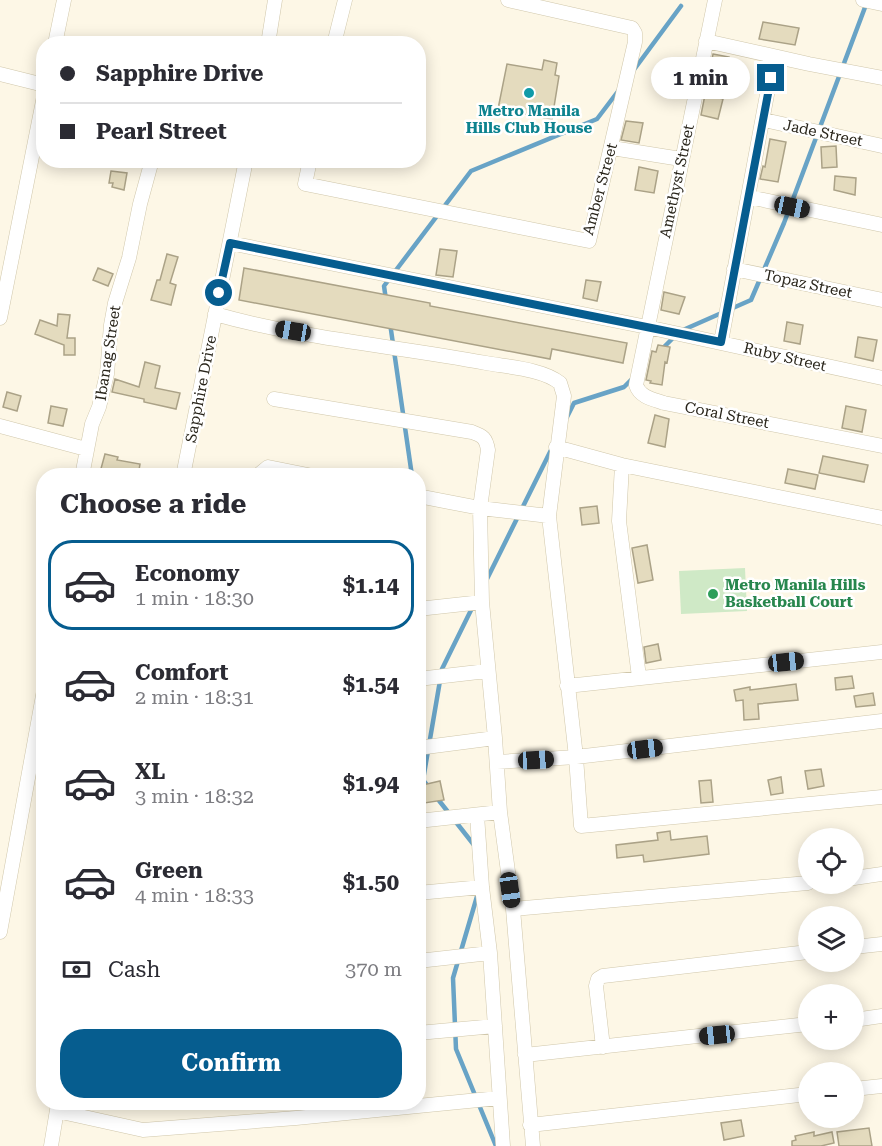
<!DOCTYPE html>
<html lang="en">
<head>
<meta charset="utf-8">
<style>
	body { margin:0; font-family:"Roboto Serif",serif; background:#f7f7f7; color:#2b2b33; height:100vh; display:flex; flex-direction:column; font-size:22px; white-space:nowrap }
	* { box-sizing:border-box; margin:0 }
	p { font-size:20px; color:#7c7c81 }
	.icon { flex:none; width:33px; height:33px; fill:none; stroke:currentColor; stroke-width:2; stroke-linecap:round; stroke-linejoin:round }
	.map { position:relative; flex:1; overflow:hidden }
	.details { position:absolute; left:36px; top:468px; width:390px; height:642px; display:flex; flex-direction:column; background:#fff; border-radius:24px; box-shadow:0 3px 15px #0003 }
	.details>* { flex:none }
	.guide { position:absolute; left:36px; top:36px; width:390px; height:132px; border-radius:24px; box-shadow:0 3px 15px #0003; display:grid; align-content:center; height:132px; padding:0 24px; background:#fff }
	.buttons { position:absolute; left:798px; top:828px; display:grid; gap:12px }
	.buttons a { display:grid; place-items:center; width:66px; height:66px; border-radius:50%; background:#fff; box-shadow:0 3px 15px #0003; font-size:30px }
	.end { position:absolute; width:27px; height:27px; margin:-14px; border:8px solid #065d8f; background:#fff; box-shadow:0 0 0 3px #fff }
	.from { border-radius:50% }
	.bubble { position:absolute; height:42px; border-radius:21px; background:#fff; box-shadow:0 3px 15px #0003; font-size:20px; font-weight:700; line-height:42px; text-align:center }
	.car { position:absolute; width:18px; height:36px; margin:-18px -9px; border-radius:8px; box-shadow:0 0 4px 2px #0007; background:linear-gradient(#222 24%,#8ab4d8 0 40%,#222 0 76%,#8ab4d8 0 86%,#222 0) }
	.guide b { display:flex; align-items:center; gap:21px; height:57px; font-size:22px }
	.guide b+b { border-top:2px solid #e1e1e2 }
	.guide i { width:15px; height:15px; background:#2b2b33 }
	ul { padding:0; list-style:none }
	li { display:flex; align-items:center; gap:18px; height:90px; margin:0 12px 9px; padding:0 12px; border:3px solid transparent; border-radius:24px }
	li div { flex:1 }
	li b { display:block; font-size:22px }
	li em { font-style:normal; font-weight:700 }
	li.on { border-color:#065d8f }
	li>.icon { width:54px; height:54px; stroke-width:1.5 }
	h2 { padding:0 24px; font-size:27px; line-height:72px }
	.pay { display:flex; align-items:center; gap:15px; height:66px; padding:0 24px; font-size:22px }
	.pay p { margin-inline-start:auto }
	.primary-button { display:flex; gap:12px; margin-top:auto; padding:12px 24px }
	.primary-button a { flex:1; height:69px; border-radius:24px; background:#065d8f; color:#fff; font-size:24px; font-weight:700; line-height:69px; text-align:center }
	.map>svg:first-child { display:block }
	.green { fill:#cfe9c6 }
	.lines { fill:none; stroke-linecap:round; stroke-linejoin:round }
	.stream { stroke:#68a3c6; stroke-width:4.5 }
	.building { fill:#e4dbbe; stroke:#aba287; stroke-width:1.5 }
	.street-casing { stroke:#d0c7ab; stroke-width:15 }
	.street { stroke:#fff; stroke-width:14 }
	.route { stroke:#065d8f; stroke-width:8 }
	.culture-dot { fill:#0f9aa8; stroke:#fff; stroke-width:2 }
	.leisure-dot { fill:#2e9e5b; stroke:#fff; stroke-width:2 }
	.labels { text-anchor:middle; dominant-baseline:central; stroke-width:5; stroke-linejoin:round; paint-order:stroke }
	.culture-label { font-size:15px; font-weight:bold; fill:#0d838f; stroke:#fff }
	.street-label { font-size:15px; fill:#28241a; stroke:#fff }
	.leisure-label { font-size:15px; font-weight:bold; fill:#27864d; stroke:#fff; text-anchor:start }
</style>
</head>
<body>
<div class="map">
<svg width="882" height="1146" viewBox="0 0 882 1146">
	<rect width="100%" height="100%" fill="#fdf7e6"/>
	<path class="green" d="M745 568 747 611 681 614 679 571Z"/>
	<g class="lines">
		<path class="stream" d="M633 71 681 6
			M386 300 384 286 471 171 597 119 619 90
			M390 323 412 476
			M683 330 751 300 784 223 867 2
			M661 350 676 335
			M567 417 574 403 624 387 634 377
			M486 581 553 446
			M430 789 423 780 442 669 474 604
			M437 798 474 845
			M478 893 453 978 456 1049 496 1146"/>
	</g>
	<path class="building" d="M763 22 799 28 795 45 759 39Z
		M713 54 729 57 719 98 723 99 718 119 701 115Z
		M544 60 557 63 555 75 559 76 552 119 498 109 507 64 542 70Z
		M626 121 643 123 639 143 621 140Z
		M770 139 786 142 778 182 760 179 763 166 765 167Z
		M836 146 837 167 822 168 821 147Z
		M639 167 658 171 654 193 635 190Z
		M111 171 127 173 124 190 112 187 113 183H109Z
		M835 176 856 178 855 195 834 190Z
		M440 249 457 251 453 277 436 275Z
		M167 254 178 257 170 283 176 285 171 305 151 300 157 280H160Z
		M98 268 113 274 108 286 93 280Z
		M244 268 430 303V306L627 343 623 363 552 349 550 359 239 300Z
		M586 280 601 282 597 301 583 298Z
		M664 292 685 297 679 314 661 310Z
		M58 314 70 315 67 338H75V355H64V345L35 334 40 320 57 326Z
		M787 322 803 325 800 344 784 341Z
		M858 337 877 340 873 361 855 357Z
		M658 345 670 347 667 363 665 362 662 385 650 383 651 381 646 380 652 351 656 352Z
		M145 362 160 366 155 388 180 393 176 409 144 402V399L112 392 115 379 139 387Z
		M7 392 21 396 17 411 3 407Z
		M51 406 67 409 63 426 48 423Z
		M846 406 866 410 862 432 842 428Z
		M655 415 669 419 665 447 648 443Z
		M105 454 118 457 117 460 140 464 138 476H99Z
		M823 456 868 465 864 482 819 473Z
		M788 469 818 475 815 489 785 483Z
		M597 506 599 523 582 525 580 508Z
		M647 545 653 580 638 583 632 548Z
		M658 644 661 660 646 663 644 647Z
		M852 676 854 688 836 690 835 678Z
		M796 684 798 700 758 704 759 719 744 720 743 700 736 701 734 690 750 687V690Z
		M873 693 875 705 856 707 854 696Z
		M821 769 824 786 808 789 805 771Z
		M781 777 783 793 771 795 768 780Z
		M711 780 713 802 701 803 699 781Z
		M440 781 444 800 418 804V786Z
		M670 831 671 840 707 836 709 854 644 862 643 855 617 858 616 845 658 840 657 833Z
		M741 1120 744 1136 724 1140 721 1123Z
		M869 1128 872 1146H839L837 1132Z
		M814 1132V1136L832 1132 834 1143 821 1146H792V1141L796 1140 795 1136Z"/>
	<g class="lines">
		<defs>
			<path id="street" d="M715 0 636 385C640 397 652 399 664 403L882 446
				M863 0 882 4
				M706 41 809 64 882 78
				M55 44 64 0
				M268 44 275 0
				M334 44 345 0
				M0 74 44 85
				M764 120 882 146
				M612 148 681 159
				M310 160 305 184 589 241 635 42V33L632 28 508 0
				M749 197 882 225
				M230 243 647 327 882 378
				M734 269 882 300
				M215 314C303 339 396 346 486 363 508 367 543 369 560 383L564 396 549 516 576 757 581 826 882 797
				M0 318 44 96
				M721 342 774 57
				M274 399 472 432C483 436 486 438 488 450L480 508 482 602 495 738 500 812 513 909 533 1146
				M0 426 86 449
				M556 447 622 465 882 518
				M622 465 619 521 639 677
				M82 476 92 424 99 407 107 374 111 325 115 303 129 258 140 204 152 160
				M183 476 246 160
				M257 476 268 467 313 476
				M418 496 480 508 549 516
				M418 609 482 602
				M418 679 487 671
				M567 686 882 652
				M418 748 495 738
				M497 762 576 757 882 721
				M477 815 482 887 490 953 503 1146
				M418 821 500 812
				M854 878 882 874
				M418 893 482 887
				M513 909 808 883
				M0 932 44 690
				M854 947 882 944
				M418 961 490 953
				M854 1020 882 1016
				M418 1033 495 1026
				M603 1047 596 986 598 979 603 976 808 952
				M525 1055 808 1024
				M854 1089 882 1086
				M57 1111 143 1130 296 1118 499 1098
				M530 1125 808 1094
				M51 1146 58 1104"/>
		</defs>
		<use href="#street" class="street-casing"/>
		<use href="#street" class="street"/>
	</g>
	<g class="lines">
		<path class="route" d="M219 293 230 243 721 342 771 78"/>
	</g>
	<circle class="culture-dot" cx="529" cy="93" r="6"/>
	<circle class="leisure-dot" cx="713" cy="594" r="6"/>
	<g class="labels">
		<g class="culture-label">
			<text x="529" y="111">Metro Manila<tspan x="529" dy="17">Hills Club House</tspan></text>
		</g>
		<g class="street-label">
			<text transform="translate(823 133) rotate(12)">Jade Street</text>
			<text transform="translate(677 181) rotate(-78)">Amethyst Street</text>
			<text transform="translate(600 189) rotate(-75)">Amber Street</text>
			<text transform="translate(808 284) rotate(12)">Topaz Street</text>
			<text transform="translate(108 353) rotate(-81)">Ibanag Street</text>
			<text transform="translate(785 357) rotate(13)">Ruby Street</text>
			<text transform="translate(201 389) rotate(-79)">Sapphire Drive</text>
			<text transform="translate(727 415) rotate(11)">Coral Street</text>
		</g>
		<g class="leisure-label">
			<text x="725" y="585">Metro Manila Hills<tspan x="725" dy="17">Basketball Court</tspan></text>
		</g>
	</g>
</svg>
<div class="buttons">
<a><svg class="icon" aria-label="locate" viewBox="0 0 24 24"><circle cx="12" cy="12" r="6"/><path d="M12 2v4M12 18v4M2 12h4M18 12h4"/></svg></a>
<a><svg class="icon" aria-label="layers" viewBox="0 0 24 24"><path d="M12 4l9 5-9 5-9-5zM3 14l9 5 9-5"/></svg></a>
<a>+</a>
<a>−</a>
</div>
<i class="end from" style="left:219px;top:293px"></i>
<i class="end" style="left:771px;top:78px"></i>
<div class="bubble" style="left:651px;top:57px;width:99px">1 min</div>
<i class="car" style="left:792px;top:207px;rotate:102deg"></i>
<i class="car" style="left:293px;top:331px;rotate:279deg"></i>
<i class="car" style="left:786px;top:662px;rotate:84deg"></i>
<i class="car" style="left:645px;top:749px;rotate:83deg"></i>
<i class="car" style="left:536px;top:760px;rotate:87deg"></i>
<i class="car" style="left:510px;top:890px;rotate:172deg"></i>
<i class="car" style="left:717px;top:1035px;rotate:264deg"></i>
<div class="guide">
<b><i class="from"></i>Sapphire Drive</b>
<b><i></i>Pearl Street</b>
</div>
<section class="details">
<h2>Choose a ride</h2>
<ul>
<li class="on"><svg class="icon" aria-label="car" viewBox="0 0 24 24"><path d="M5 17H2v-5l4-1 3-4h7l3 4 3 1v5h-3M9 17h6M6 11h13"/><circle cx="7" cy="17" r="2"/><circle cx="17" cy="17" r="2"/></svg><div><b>Economy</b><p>1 min · 18:30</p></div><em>$1.14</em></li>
<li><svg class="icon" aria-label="car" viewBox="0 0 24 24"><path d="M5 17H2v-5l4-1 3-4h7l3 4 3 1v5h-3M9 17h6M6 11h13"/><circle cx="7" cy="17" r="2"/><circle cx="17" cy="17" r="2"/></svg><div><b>Comfort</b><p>2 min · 18:31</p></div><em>$1.54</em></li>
<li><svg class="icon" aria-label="car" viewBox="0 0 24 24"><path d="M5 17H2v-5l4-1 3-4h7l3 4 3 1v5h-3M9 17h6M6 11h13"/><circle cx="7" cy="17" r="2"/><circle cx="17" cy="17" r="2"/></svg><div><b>XL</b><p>3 min · 18:32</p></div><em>$1.94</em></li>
<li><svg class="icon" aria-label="car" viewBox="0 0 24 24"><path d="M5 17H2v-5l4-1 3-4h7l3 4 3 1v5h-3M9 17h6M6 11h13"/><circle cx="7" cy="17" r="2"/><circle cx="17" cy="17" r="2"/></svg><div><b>Green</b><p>4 min · 18:33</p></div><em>$1.50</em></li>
</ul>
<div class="pay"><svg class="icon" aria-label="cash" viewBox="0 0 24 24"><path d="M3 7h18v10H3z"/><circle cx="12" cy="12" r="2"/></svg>Cash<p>370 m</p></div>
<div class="primary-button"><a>Confirm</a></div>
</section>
</div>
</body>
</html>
